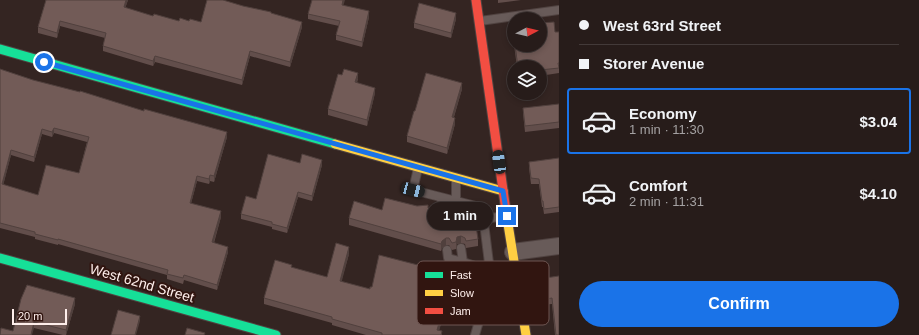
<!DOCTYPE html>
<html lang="en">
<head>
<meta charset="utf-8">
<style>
	body { margin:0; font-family:Helvetica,sans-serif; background:#332927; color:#f1f3f6; height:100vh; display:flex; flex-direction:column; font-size:15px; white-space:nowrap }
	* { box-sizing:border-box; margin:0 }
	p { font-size:13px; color:#a4a1a2 }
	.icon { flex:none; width:22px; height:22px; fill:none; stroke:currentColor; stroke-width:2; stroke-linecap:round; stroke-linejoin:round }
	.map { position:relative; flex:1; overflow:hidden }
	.drawer { display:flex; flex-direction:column; background:#271c1a; width:360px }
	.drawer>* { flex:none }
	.banner { display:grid; align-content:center; height:88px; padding:0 20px; background:#271c1a }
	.needle { width:26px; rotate:83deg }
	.buttons { position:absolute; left:507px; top:12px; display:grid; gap:8px }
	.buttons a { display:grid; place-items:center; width:40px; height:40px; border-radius:50%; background:#271c1a; box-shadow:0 2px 6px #0003,0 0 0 1px #433a39; font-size:20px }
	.scale { position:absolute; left:12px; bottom:10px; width:55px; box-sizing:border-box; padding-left:4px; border:2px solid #feeeeb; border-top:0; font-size:11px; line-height:14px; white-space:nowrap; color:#feeeeb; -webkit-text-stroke:3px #311510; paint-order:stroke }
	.end { position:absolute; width:18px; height:18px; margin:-9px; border:5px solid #1a73e8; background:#fff; box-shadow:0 0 0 2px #fff }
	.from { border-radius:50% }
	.bubble { position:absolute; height:28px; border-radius:14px; background:#271c1a; box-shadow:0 2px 6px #0003,0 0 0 1px #433a39; font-size:13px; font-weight:800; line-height:28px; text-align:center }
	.car { position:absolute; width:12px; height:24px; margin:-12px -6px; border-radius:5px; box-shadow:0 0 3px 1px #0007; background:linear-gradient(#222 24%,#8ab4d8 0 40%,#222 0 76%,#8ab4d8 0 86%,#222 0) }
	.banner b { display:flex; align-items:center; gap:14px; height:38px; font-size:15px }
	.banner b+b { border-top:1px solid #433a39 }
	.banner i { width:10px; height:10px; background:#f1f3f6 }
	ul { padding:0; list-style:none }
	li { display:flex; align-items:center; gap:12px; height:66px; margin:0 8px 6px; padding:0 12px; border:2px solid transparent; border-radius:4px }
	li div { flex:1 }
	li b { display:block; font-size:15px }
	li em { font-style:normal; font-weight:800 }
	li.on { border-color:#1a73e8 }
	li>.icon { width:36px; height:36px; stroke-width:1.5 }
	.primary-button { display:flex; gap:8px; margin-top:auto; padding:8px 20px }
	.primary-button a { flex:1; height:46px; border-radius:24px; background:#1a73e8; color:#fff; font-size:16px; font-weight:800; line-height:46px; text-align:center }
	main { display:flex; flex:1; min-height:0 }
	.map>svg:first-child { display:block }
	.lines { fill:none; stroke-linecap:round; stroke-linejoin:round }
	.lane-casing { stroke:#504341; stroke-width:10 }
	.street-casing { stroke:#504341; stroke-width:18 }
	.fast-casing { stroke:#504341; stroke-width:11 }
	.slow-casing { stroke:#504341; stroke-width:11 }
	.jam-casing { stroke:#504341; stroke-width:11 }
	.lane { stroke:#685b59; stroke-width:8 }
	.street { stroke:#685b59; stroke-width:16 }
	.fast { stroke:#16e098; stroke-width:9 }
	.slow { stroke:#ffcf43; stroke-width:9 }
	.jam { stroke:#f24e42; stroke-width:9 }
	.wall { fill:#624e4b; fill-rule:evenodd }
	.shaded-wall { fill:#50403d }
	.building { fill:#725b57; stroke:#50403d; fill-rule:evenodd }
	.route { stroke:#1a73e8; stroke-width:5 }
	.labels { text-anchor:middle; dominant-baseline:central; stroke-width:4; stroke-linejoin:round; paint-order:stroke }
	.street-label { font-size:14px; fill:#feeeeb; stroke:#311510 }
	.key { fill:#311510; stroke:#6e5652; stroke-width:1 }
	.key-label { font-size:11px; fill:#feeeeb }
</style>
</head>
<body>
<main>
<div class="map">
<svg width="559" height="335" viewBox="0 0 559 335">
	<rect width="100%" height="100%" fill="#342522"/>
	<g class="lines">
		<defs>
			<path id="lane" d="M480 21 559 10
				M418 168 413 190 456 201V178
				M441 198 444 223
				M483 219 506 216
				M458 221 456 201 476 206 483 215 490 271 516 279
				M461 248 463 262 490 271
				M447 250 448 258 463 262
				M475 335 484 304 521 310"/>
			<path id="street" d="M513 252 559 246"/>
			<path id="fast" d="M0 49 335 144
				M0 258 276 335"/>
			<path id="slow" d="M335 144 503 191
				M507 218 526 335"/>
			<path id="jam" d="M476 0 507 218"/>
		</defs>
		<use href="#lane" class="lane-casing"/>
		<use href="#street" class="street-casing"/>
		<use href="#fast" class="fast-casing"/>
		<use href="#slow" class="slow-casing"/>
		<use href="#jam" class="jam-casing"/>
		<use href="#lane" class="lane"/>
		<use href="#street" class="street"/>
		<use href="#fast" class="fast"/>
		<use href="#slow" class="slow"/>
		<use href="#jam" class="jam"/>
	</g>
	<path class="wall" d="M46 0H128L125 8 153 16 179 21H189L201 22 271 13 302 27 290 67 250 56 242 85 155 62 153 66 103 51V46L105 38 60 26 57 38 38 33V27Z
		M498 0H521L498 3Z
		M343 5 369 17 362 47 336 40V35L339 26 308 19V14Z
		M456 19 451 38 414 28V23Z
		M555 32H559V73L540 76V67H517L514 45H540Z
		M0 69 33 80 227 137 214 182 210 181 209 184 197 181 191 203 221 217 214 243 228 252 217 290 184 280 183 284 167 279V275L58 244V245L35 239V237L0 228ZM54 133 87 142 79 173 38 195 3 185 11 155 34 162 42 134 52 137Z
		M358 78 357 83 375 93 367 126 328 115V109Z
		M462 89 454 117 455 124 447 154 407 142V136L415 111Z
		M559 104V128L525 132 523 113V108Z
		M559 158V212L544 214 543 207H542L539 184H531L529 168V162Z
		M300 163 322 165 312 201 298 197 287 233 272 229V227L241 219V214Z
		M428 208 435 217 444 222 455 219 478 239V246L466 248 465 244 461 243 457 244 456 249 452 250 449 245H446L442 248 441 251 349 225V218L382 210Z
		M349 254 341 282 370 289 372 287 453 281 439 330 442 335H366L332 325V323L264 304V298L292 268 327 277Z
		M559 276V335H555L552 304 540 305 538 285V279Z
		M75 304 66 335H63L34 328 13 331Z"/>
	<path class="shaded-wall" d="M126 0H128L124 12V7Z
		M343 0H345L342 10V5Z
		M369 11V17L362 47V42Z
		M456 13V19L451 38V33Z
		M60 21V26L57 38V33Z
		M302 22V27L290 67V62Z
		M250 51V56L242 85V80Z
		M155 56V62L153 66V61Z
		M358 73V78L355 88V82Z
		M462 83V89L452 123V117Z
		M375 88V93L367 126V120Z
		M455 118V124L447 154V148Z
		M54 128V133L52 137V132Z
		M42 129V134L34 162V157Z
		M227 132V137L214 182V176Z
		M11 150V155L2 190V184Z
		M322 160V165L312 201V196Z
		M210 175V181L209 184V179Z
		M197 176V181L190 208V203Z
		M298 192V197L287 233V228Z
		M221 211V217L212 248V242Z
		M461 236V243L457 244 456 249V242L457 237Z
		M446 238V245L442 248 441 251V244L442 241Z
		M228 247V252L217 290V285Z
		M349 247V254L340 288V281Z
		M453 274V281L438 335 437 330Z
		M75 298V304L66 335V330Z
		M140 316V321L136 335H135Z
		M34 322V328L32 335H31Z"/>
	<path class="building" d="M46 0H126L124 7 153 16 154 14 179 21 180 18 189 21 190 19 201 22 207 0H223L243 6 271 12V13L302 22 290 62 250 51 242 80 155 56 153 61 103 46 106 33 60 21 57 33 38 27Z
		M312 0H343L342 5 369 11 362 42 336 35 340 21 308 14Z
		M419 3 456 13 451 33 414 23Z
		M554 22 555 32H559V63H558L559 68 540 70V67H518L515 45H540V23Z
		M513 27H514V36Z
		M0 69 33 80 80 92V91L144 111V109L227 132 214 176 210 175 209 179 197 176 190 203 221 211 212 242 228 247 217 285 184 275 183 278 167 274 168 270 58 239V240L35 234V232L0 223ZM54 128 89 137 79 173 46 165 38 195 2 184 11 150 34 157 42 129 52 132Z
		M344 69 358 73 355 82 375 88 367 120 328 109 338 74 342 75Z
		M426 73 462 83 452 117 455 118 447 148 407 136 414 111H415Z
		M559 104V122L525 126 523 108Z
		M268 154 300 163 302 154 322 160 312 196 298 192 287 228 272 224V222L241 214 246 196 256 199Z
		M559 158V207L544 209 543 201H542L539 179 531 178 529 162Z
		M385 198 417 206 428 205V208H434L435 217H438L440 220 444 222 449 219V215H453L455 219 459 220 463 217V213L474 212 478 239 466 241 465 238 461 236 457 237 456 242 452 243 449 238H446L442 241 441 244 349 218 354 201 382 210Z
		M336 243 349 247 340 281 370 289V287H372L379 255 453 274 437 330 442 331 441 335H382V333L332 319V317L264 298 275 260 292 265 291 267 327 277Z
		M559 276V335H556L552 298 540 300 538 279Z
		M27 285 75 298 66 330 34 322 31 335H0L1 328 13 331 21 299Z
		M118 310 140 316 135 335H111Z
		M187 328 205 333 204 335H185Z"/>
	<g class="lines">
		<path class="route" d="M44 62 503 191 507 216"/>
	</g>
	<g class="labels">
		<g class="street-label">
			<text transform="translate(142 283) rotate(16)">West 62nd Street</text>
		</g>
	</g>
	<rect x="417" y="261" width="132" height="64" rx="6" class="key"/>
	<rect x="425" y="272" width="18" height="6" fill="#16e098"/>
	<rect x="425" y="290" width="18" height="6" fill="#ffcf43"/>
	<rect x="425" y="308" width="18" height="6" fill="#f24e42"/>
	<g class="key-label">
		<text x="450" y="279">Fast</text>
		<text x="450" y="297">Slow</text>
		<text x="450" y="315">Jam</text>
	</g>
</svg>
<div class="buttons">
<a><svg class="needle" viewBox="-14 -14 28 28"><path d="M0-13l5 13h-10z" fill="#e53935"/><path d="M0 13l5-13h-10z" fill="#a4a1a2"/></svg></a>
<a><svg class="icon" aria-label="layers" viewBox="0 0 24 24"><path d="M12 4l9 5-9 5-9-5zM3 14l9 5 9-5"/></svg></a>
</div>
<div class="scale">20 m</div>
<i class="end from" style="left:44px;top:62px"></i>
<i class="end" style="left:507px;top:216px"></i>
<div class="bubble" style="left:427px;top:202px;width:66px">1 min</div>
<i class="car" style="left:499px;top:162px;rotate:352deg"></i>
<i class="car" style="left:413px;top:190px;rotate:105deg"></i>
</div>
<section class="drawer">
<div class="banner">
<b><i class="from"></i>West 63rd Street</b>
<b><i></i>Storer Avenue</b>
</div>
<ul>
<li class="on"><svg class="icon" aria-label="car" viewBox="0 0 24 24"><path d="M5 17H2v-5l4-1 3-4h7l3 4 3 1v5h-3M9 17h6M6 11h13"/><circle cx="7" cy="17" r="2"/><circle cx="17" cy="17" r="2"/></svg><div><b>Economy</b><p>1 min · 11:30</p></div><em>$3.04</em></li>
<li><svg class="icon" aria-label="car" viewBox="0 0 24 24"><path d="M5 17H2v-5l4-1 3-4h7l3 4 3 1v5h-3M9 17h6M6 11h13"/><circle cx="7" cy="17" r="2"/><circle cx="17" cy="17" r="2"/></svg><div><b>Comfort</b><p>2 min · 11:31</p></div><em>$4.10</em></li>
</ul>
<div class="primary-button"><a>Confirm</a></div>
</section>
</main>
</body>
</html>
